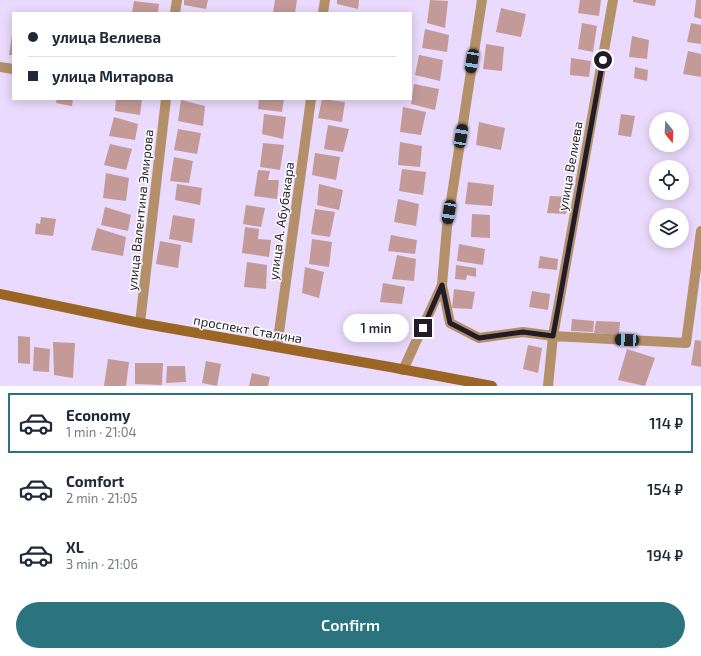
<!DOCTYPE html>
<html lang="en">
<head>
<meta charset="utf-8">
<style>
	body { margin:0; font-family:"Exo 2",sans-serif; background:#f6f6f7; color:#1f2937; height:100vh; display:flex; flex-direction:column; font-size:15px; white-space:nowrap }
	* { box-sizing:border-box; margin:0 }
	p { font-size:13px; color:#747a83 }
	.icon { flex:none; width:22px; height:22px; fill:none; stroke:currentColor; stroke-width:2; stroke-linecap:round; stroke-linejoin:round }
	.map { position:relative; height:386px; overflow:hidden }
	.sheet { display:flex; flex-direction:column; background:#fff; flex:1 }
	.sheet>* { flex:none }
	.banner { position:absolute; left:12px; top:12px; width:400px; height:88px; border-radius:0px; box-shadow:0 2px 10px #0003; display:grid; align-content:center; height:88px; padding:0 16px; background:#fff }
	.needle { width:26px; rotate:162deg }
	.tools { position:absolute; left:649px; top:112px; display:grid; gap:8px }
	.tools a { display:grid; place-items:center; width:40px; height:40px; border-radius:50%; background:#fff; box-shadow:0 2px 10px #0003; font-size:20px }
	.end { position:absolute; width:18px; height:18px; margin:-9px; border:5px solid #221c29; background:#fff; box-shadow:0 0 0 2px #fff }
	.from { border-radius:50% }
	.bubble { position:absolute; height:28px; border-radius:14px; background:#fff; box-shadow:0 2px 10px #0003; font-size:13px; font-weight:600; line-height:28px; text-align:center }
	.car { position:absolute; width:12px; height:24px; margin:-12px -6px; border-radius:5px; box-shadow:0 0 3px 1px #0007; background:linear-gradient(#222 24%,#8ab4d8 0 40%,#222 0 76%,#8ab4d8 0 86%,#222 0) }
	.banner b { display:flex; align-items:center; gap:14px; height:38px; font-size:15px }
	.banner b+b { border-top:1px solid #e0e1e3 }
	.banner i { width:10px; height:10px; background:#1f2937 }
	ul { padding:7px 0 0; list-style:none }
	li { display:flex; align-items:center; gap:12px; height:60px; margin:0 8px 6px; padding:0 8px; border:2px solid transparent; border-radius:0px }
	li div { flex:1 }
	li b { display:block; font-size:15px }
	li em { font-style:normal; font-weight:600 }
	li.selected { border-color:#2b737e }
	li>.icon { width:36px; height:36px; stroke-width:1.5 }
	.action { display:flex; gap:8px; margin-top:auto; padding:8px 16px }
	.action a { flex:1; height:46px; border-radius:24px; background:#2b737e; color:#fff; font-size:16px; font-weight:600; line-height:46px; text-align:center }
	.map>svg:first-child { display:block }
	.building { fill:#c39a97 }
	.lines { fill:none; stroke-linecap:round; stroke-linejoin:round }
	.street { stroke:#b39069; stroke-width:10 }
	.secondary { stroke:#9a6626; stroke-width:10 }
	.route { stroke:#221c29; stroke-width:5 }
	.labels { text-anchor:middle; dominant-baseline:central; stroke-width:3; stroke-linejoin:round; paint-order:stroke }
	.street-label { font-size:13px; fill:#221c29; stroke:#fff }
</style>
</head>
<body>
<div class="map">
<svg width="701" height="386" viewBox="0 0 701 386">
	<rect width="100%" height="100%" fill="#eadafd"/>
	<path class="building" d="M184 0H208L206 9 184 5Z
		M275 0H297L295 13H273Z
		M337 0H359L358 9 337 4Z
		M430 0 448 1 445 28 427 23Z
		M580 0H601L599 16 578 13Z
		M633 0H656L655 6 633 2Z
		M696 0H701V19L694 17Z
		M134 1 159 4 158 13H132Z
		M501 8 526 14 521 37 496 32Z
		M582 23 597 26 593 52 578 49Z
		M691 23 701 25V44L687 42Z
		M425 29 449 35 447 52 422 48Z
		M12 35H13V55H9Z
		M632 36 649 40 647 59 629 57Z
		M486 44 504 47 502 71 483 69Z
		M688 51 701 54V77L683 74Z
		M419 55 443 60 440 81 415 75Z
		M571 58 591 61 589 77 570 75Z
		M635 67 648 70 647 81 634 78Z
		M414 84 439 89 435 110 411 104Z
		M57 99H73L72 106 56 103Z
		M116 99H142L140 115 115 111Z
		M259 99H284L282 112 258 109Z
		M322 99 345 102 342 122 318 118Z
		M181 100 205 106 203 126 178 121Z
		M403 107 426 112 421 135 400 132Z
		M264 114 286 117 283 139 262 134Z
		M621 114 635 116 631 137 618 135Z
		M114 117 138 124 135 140 109 136Z
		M479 122 505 128 501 150 476 145Z
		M328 125 349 129 343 152 324 149Z
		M178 129 201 133 197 154 174 150Z
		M400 142 422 146 420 167 398 165Z
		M263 143 284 145 280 170 260 167Z
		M110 144 132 149 126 170 104 165Z
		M315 153 340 157 336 180 312 175Z
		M174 157 193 161 189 183 170 181Z
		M402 169 426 172 423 195 399 191Z
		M258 170 270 171 268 180H279L277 199 254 196Z
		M106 173 129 178 126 201 103 198Z
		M468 182 494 185 492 206 465 204Z
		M177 184 202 188 200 205 175 200Z
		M319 184 343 190 339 210 317 205Z
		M550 196 569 197 566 214 547 213Z
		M398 199 419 204 416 226 394 222Z
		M246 205 265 208 261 227 243 224Z
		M105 207 131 215 128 231 101 225Z
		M315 209 335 212 330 237 311 234Z
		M472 214 490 215V238L471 237Z
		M173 215 195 219 192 243 169 239Z
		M41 217 56 219 53 236 35 234 36 223 40 224Z
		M655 219H656V237L651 236Z
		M245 227 259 229 258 239 271 240 269 257 242 253Z
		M97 228 126 237 123 256 91 250Z
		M391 235 417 240 415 254 388 251Z
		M312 239 332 242 329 267 309 264Z
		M160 241 181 245 178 268 156 264Z
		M459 244 485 249 483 265 457 261Z
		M397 255 416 259 414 281 392 279Z
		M540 256 558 259 557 270 538 268Z
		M247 262 267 265 266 289 244 287Z
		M456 265 476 268V277L467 275 466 280 455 279Z
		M305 267 324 272 319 298 302 293Z
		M383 283 405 287 402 304 380 302Z
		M454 289 475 292 472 309 452 308Z
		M532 291 550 294 548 310 529 307Z
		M572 319 594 321 593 332 571 331Z
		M596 321 620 322 619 335 594 333Z
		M18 336 30 337V364L18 363Z
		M695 340 701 341V367L691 365Z
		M53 342 75 343 73 378 54 375Z
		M528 345 542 348 538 373 523 369Z
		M34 347 50 349 49 372 33 371Z
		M627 349 655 358 645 386 618 380Z
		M108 359 129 362 126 386H104Z
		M206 361 221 364 217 386 202 383Z
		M135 363H163L162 385 135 384Z
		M167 366H185L186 382 166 383Z
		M252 373 270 377 268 386H249Z"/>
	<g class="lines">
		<path class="street" d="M482 0 447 227 442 285 450 323 479 338 523 332 553 336 548 386
			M613 0 553 336 686 343 701 231
			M175 13 177 0
			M323 13 325 0
			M0 67 13 69
			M140 323 166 99
			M277 347 311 99
			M403 370 442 285"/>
		<path class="secondary" d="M0 294 140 323 390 367 492 386"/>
	</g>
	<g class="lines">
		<path class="route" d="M423 328 442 285 450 323 479 338 523 332 553 336 603 60"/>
	</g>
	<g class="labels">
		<g class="street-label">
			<text transform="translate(570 166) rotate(-80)">улица Велиева</text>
			<text transform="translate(140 210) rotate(-84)">улица Валентина Эмирова</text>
			<text transform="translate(281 221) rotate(-82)">улица А. Абубакара</text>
			<text transform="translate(248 329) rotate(10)">проспект Сталина</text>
		</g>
	</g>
</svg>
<div class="tools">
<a><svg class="needle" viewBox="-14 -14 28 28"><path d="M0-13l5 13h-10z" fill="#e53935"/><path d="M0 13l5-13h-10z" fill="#747a83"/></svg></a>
<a><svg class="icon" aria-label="locate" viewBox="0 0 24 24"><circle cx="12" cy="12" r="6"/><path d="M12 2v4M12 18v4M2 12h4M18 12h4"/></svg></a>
<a><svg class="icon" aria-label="layers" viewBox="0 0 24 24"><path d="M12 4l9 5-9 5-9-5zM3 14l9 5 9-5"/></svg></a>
</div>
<i class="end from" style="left:603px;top:60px"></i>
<i class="end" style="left:423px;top:328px"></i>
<div class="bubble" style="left:343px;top:314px;width:66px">1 min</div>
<i class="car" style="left:472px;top:61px;rotate:189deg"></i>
<i class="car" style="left:461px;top:136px;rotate:9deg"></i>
<i class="car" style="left:449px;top:212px;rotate:189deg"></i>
<i class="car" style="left:627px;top:340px;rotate:273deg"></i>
<div class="banner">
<b><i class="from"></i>улица Велиева</b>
<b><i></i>улица Митарова</b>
</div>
</div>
<section class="sheet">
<ul>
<li class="selected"><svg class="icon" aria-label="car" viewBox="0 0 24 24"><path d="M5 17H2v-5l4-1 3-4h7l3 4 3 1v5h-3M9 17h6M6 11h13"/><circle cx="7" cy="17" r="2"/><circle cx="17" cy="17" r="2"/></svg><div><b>Economy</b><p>1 min · 21:04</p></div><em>114 ₽</em></li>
<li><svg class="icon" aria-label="car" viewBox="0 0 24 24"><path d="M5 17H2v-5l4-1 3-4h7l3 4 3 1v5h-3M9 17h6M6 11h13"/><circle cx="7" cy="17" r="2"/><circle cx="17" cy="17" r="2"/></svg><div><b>Comfort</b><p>2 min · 21:05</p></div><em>154 ₽</em></li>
<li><svg class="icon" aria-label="car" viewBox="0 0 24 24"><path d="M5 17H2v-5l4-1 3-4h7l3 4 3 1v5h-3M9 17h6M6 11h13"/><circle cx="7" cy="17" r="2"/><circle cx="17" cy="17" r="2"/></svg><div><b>XL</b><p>3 min · 21:06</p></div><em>194 ₽</em></li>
</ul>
<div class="action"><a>Confirm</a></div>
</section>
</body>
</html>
